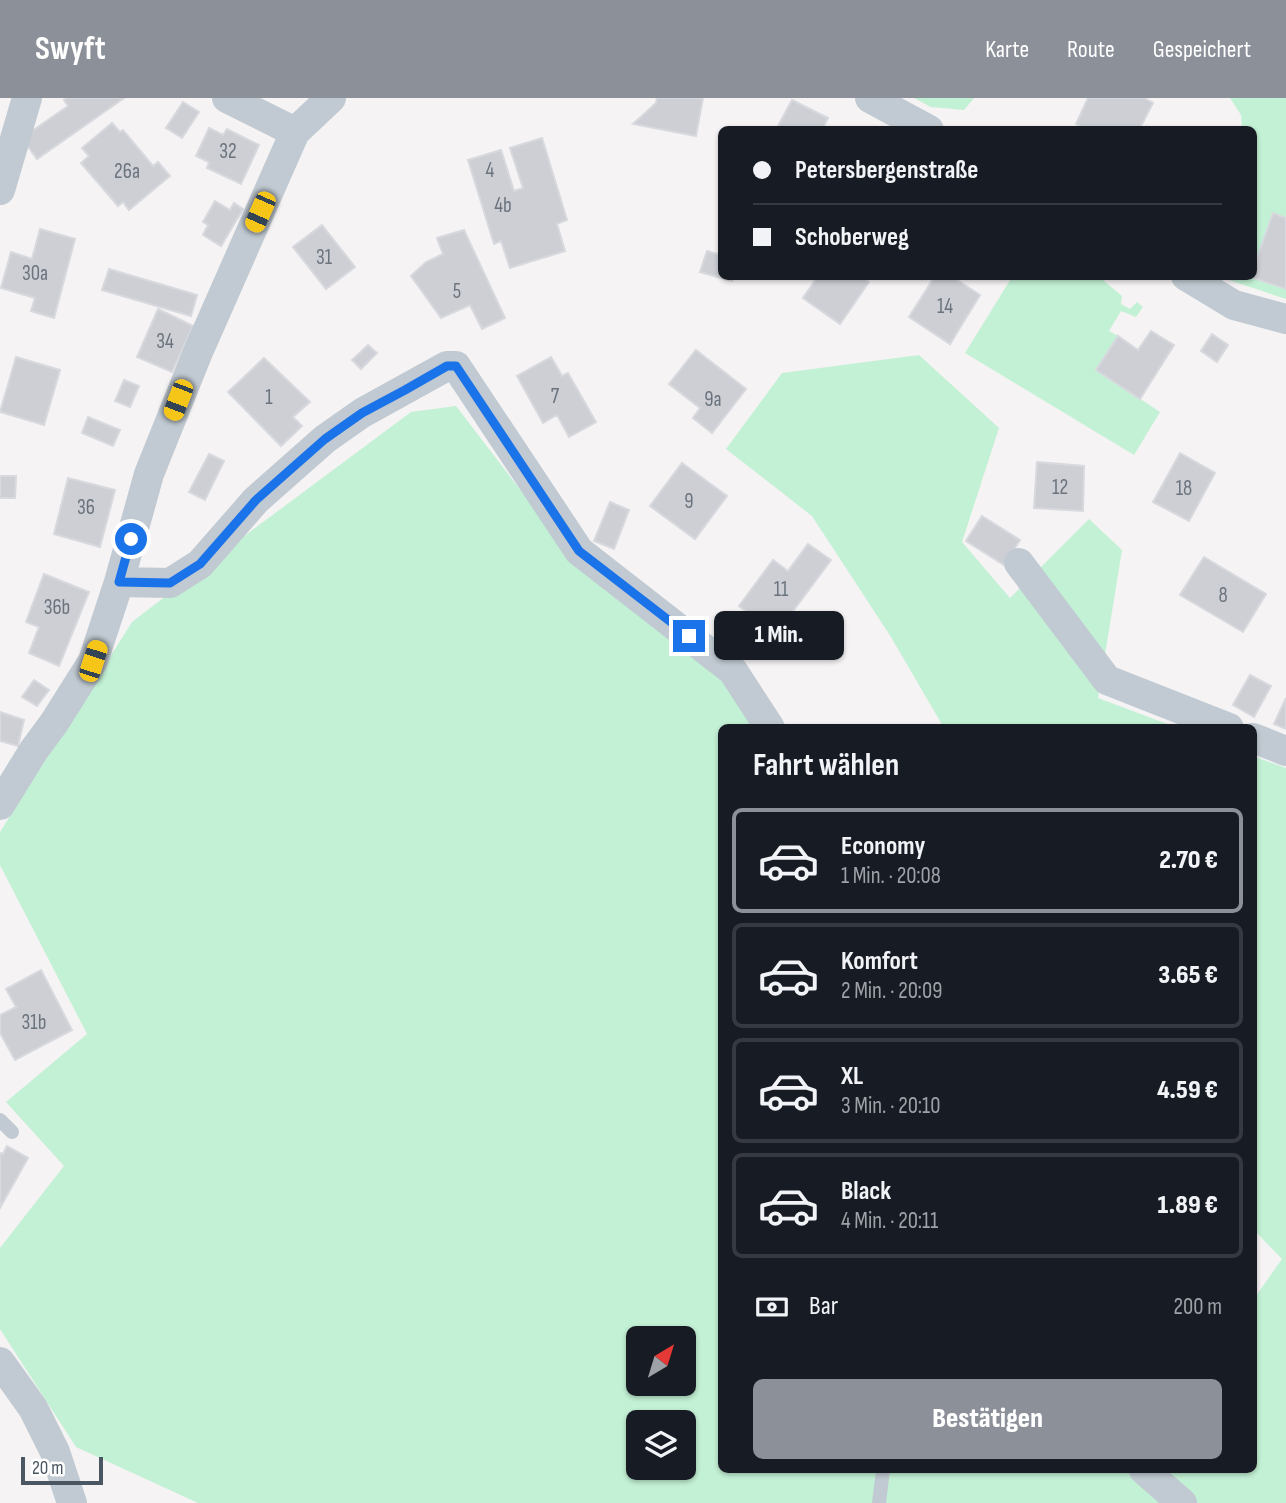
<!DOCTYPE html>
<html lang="de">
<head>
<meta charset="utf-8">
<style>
	body { margin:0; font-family:"Sofia Sans Condensed",sans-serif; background:#20242c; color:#f1f3f6; height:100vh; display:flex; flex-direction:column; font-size:26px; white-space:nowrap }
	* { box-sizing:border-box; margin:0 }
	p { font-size:23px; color:#9ea1a6 }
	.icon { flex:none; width:38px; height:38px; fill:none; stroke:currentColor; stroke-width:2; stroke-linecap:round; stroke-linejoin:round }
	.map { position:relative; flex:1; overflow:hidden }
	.drawer { position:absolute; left:718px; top:626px; width:539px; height:749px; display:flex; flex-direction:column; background:#171b24; border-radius:10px; box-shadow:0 2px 5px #0004 }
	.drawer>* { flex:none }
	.guide { position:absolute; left:718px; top:28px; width:539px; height:154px; border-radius:10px; box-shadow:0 2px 5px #0004; display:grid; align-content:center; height:154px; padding:0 35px; background:#171b24 }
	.needle { width:46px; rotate:38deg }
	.controls { position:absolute; left:626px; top:1228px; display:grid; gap:14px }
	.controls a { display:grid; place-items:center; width:70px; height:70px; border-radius:10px; background:#171b24; box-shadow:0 2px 5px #0004; font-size:35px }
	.scale { position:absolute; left:21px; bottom:18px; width:82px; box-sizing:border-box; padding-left:7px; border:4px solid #4a5661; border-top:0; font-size:19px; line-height:24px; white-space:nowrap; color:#4a5661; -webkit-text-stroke:5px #fff; paint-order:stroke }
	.end { position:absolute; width:32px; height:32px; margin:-16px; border:9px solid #1a73e8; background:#fff; box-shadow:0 0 0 4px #fff }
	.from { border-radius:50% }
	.bubble { position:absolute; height:49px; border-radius:10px; background:#171b24; box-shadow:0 2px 5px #0004; font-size:23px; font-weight:800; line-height:49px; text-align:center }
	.car { position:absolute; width:21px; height:42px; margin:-21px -10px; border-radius:9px; box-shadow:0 0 5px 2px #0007; background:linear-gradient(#f5c518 24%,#345 0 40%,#f5c518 0 76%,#345 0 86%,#f5c518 0) }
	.guide b { display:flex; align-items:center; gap:24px; height:66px; font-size:26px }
	.guide b+b { border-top:2px solid #363941 }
	.guide i { width:18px; height:18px; background:#f1f3f6 }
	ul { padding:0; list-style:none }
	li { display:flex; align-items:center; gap:21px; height:105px; margin:0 14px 10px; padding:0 21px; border:4px solid #363941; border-radius:10px }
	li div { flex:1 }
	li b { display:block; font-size:26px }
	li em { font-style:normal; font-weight:800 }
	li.active { border-color:#8c9099 }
	li>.icon { width:63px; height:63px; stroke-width:1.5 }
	h2 { padding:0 35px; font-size:32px; line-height:84px }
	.pay { display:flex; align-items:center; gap:18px; height:77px; padding:0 35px; font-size:26px }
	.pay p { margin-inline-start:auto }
	.primary-button { display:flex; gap:14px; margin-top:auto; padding:14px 35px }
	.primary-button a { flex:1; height:80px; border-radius:10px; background:#8c9099; color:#fff; font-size:28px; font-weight:800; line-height:80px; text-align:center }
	header { display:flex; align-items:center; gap:42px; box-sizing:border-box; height:98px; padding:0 35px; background:#8c9099; color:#fff }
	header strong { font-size:33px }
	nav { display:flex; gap:38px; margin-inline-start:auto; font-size:24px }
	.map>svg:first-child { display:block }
	.green { fill:#c3f1d5; fill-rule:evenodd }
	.building { fill:#cdcfd5; stroke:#d7d9de; stroke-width:2 }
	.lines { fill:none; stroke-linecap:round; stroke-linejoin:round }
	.lane { stroke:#c1cad2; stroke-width:14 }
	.street { stroke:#c1cad2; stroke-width:30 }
	.route { stroke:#1a73e8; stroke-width:9 }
	.labels { text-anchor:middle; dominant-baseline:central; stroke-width:5; stroke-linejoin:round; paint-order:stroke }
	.number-label { font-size:21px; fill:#6b747e }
</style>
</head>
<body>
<header>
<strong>Swyft</strong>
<nav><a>Karte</a><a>Route</a><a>Gespeichert</a></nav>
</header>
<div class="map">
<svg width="1286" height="1405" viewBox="0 0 1286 1405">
	<rect width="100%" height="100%" fill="#f5f3f3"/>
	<path class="green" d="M914 0H974L964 12 931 9Z
		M1230 0H1286V201L1220 179 1253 178V32L1242 31 1241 17Z
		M1012 179H1106L1104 183 1122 198 1121 206 1130 211 1137 204 1143 209 1136 219 1121 213 1109 233 1118 238 1097 272 1160 314 1134 357 965 255Z
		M919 257 999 330 962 444 1010 500 1089 421 1122 452 1098 600 1178 630H944L891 539 812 418 726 351 782 275Z
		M456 308 567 453 728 581 759 630H721V1372H1253V1202L1282 1161 1253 1131V658L1286 670V1405H198L76 1349 0 1231V1150L64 1068 6 1004 87 936 0 767V734L132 524 235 445 411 314ZM639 1241H684V1286H639ZM639 1325H684V1370H639Z"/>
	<path class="building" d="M67 0H124L37 61 22 40 68 8 64 2Z
		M657 0H703L696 38 633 26 656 5Z
		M1088 0H1144L1153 5 1139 32H1088L1076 26Z
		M792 2 828 20 822 32H780L777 30Z
		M183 4 199 14 182 40 166 30Z
		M112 25 120 34 123 32 153 68 158 64 170 78 129 112 123 104 118 108 81 65 89 58 82 50Z
		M209 30 223 37 227 31 259 47 241 86 207 70 209 64 196 58Z
		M542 40 567 122 557 126 565 153 510 170 501 143 494 146 468 62 501 52 514 93 523 90 510 50Z
		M215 103 230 112 234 105 243 111 221 148 203 137 208 127 203 124Z
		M1273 115 1286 120V191L1251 179 1253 178V172Z
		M322 127 355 169 326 191 293 149Z
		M40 131 75 141 54 220 31 213 35 200 1 190 11 154 32 161Z
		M464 132 505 220 482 231 470 207 441 220 411 178 426 164 443 156 437 140Z
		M707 153 721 157V178H733L732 183 700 174Z
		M109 171 197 197 191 218 102 192Z
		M818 178H861L869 184 840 226 803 200Z
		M935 178H951L980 197 950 246 909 219Z
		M158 211 193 228 172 274 137 259Z
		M1151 233 1174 247 1140 301 1096 272 1118 238 1138 252Z
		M1212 236 1228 247 1217 264 1201 253Z
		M368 247 377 255 361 271 352 262Z
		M696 252 746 291 712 335 693 320 700 310 669 286Z
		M16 259 60 272 44 327 0 314Z
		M551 259 562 278 568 275 596 324 569 339 557 317 543 325 517 278Z
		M264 260 310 304 293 319 302 328 281 348 228 294Z
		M124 282 139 288 130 309 115 303Z
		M88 319 120 332 113 348 82 335Z
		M1180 355 1215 375 1189 423 1153 404Z
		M209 356 224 363 205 402 189 394Z
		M1037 364 1084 368 1083 413 1034 410Z
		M682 365 727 398 695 441 650 408Z
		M0 378H16L15 400H0Z
		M68 380 115 392 100 449 54 436Z
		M610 404 629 412 614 451 594 443Z
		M982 418 1020 442 1004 467 966 443Z
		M808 446 831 462 767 548 742 530 752 518 739 508 773 462 788 473Z
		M1204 459 1266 496 1243 534 1180 497Z
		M44 476 89 494 59 568 29 555 39 529 26 524Z
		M1250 577 1271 588 1254 619 1233 607Z
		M34 582 49 592 37 608 22 599Z
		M1286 600V631L1274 626Z
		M0 614 24 622 18 648 0 643Z
		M41 872 72 932 15 962 0 935V917L16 909 6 891Z
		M7 1048 28 1060 0 1110V1055L3 1056Z"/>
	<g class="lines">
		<path class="lane" d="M0 1022 12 1034
			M879 1405 883 1372"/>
		<path class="street" d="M227 0 295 34
			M870 0 929 32
			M0 92 27 0
			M1186 178 1234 207 1286 221
			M1019 465 1107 582 1229 630
			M119 484 170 485 200 466 256 402 325 341 362 315 447 268H456L579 453 733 573 770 630
			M1253 640 1286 653
			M0 707 34 652 54 625 93 563 119 484 149 376 198 254 295 34 331 0
			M0 1264 33 1310 55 1354 72 1405
			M1144 1372 1182 1405"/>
	</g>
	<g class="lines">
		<path class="route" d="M131 441 119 484 170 485 200 466 256 402 325 341 362 315 405 292 447 268H456L579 453 689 538"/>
	</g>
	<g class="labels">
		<g class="number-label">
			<text x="228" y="53">32</text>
			<text x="490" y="72">4</text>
			<text x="127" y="73">26a</text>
			<text x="503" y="107">4b</text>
			<text x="324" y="159">31</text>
			<text x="35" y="175">30a</text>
			<text x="457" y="193">5</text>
			<text x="945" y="208">14</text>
			<text x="165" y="243">34</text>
			<text x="555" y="298">7</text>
			<text x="269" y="299">1</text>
			<text x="713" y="301">9a</text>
			<text x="1060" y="389">12</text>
			<text x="1184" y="390">18</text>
			<text x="689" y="403">9</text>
			<text x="86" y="409">36</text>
			<text x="781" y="491">11</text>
			<text x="1223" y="497">8</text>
			<text x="57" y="509">36b</text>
			<text x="34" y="924">31b</text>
		</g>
	</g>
</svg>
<div class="controls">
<a><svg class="needle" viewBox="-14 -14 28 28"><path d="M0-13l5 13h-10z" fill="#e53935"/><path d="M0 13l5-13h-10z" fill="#9ea1a6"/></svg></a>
<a><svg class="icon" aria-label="layers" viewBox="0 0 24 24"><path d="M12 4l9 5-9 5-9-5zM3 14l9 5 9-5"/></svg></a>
</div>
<div class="scale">20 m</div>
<i class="end from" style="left:131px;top:441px"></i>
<i class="end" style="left:689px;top:538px"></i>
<div class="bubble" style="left:714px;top:513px;width:130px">1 Min.</div>
<i class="car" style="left:260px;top:114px;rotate:204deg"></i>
<i class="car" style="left:178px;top:302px;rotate:201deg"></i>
<i class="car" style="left:93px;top:563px;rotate:18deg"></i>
<div class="guide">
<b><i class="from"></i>Petersbergenstraße</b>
<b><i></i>Schoberweg</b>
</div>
<section class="drawer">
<h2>Fahrt wählen</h2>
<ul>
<li class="active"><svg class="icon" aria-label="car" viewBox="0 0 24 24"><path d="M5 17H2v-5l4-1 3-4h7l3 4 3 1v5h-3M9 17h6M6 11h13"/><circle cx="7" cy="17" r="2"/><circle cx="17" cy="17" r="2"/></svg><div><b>Economy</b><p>1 Min. · 20:08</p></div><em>2.70 €</em></li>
<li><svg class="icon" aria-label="car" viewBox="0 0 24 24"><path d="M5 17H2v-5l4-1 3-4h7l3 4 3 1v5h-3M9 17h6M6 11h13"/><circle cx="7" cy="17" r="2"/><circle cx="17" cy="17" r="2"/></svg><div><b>Komfort</b><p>2 Min. · 20:09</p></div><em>3.65 €</em></li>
<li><svg class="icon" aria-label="car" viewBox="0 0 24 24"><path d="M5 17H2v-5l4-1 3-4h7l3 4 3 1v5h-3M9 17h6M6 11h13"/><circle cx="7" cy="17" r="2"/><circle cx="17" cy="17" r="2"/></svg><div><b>XL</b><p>3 Min. · 20:10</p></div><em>4.59 €</em></li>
<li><svg class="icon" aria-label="car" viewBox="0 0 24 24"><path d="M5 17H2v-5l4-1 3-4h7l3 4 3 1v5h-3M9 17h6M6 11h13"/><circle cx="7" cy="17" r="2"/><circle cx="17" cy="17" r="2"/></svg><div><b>Black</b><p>4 Min. · 20:11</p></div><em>1.89 €</em></li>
</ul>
<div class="pay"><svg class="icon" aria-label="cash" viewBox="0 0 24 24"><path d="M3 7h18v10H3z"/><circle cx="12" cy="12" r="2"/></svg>Bar<p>200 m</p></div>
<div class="primary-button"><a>Bestätigen</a></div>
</section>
</div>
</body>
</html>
